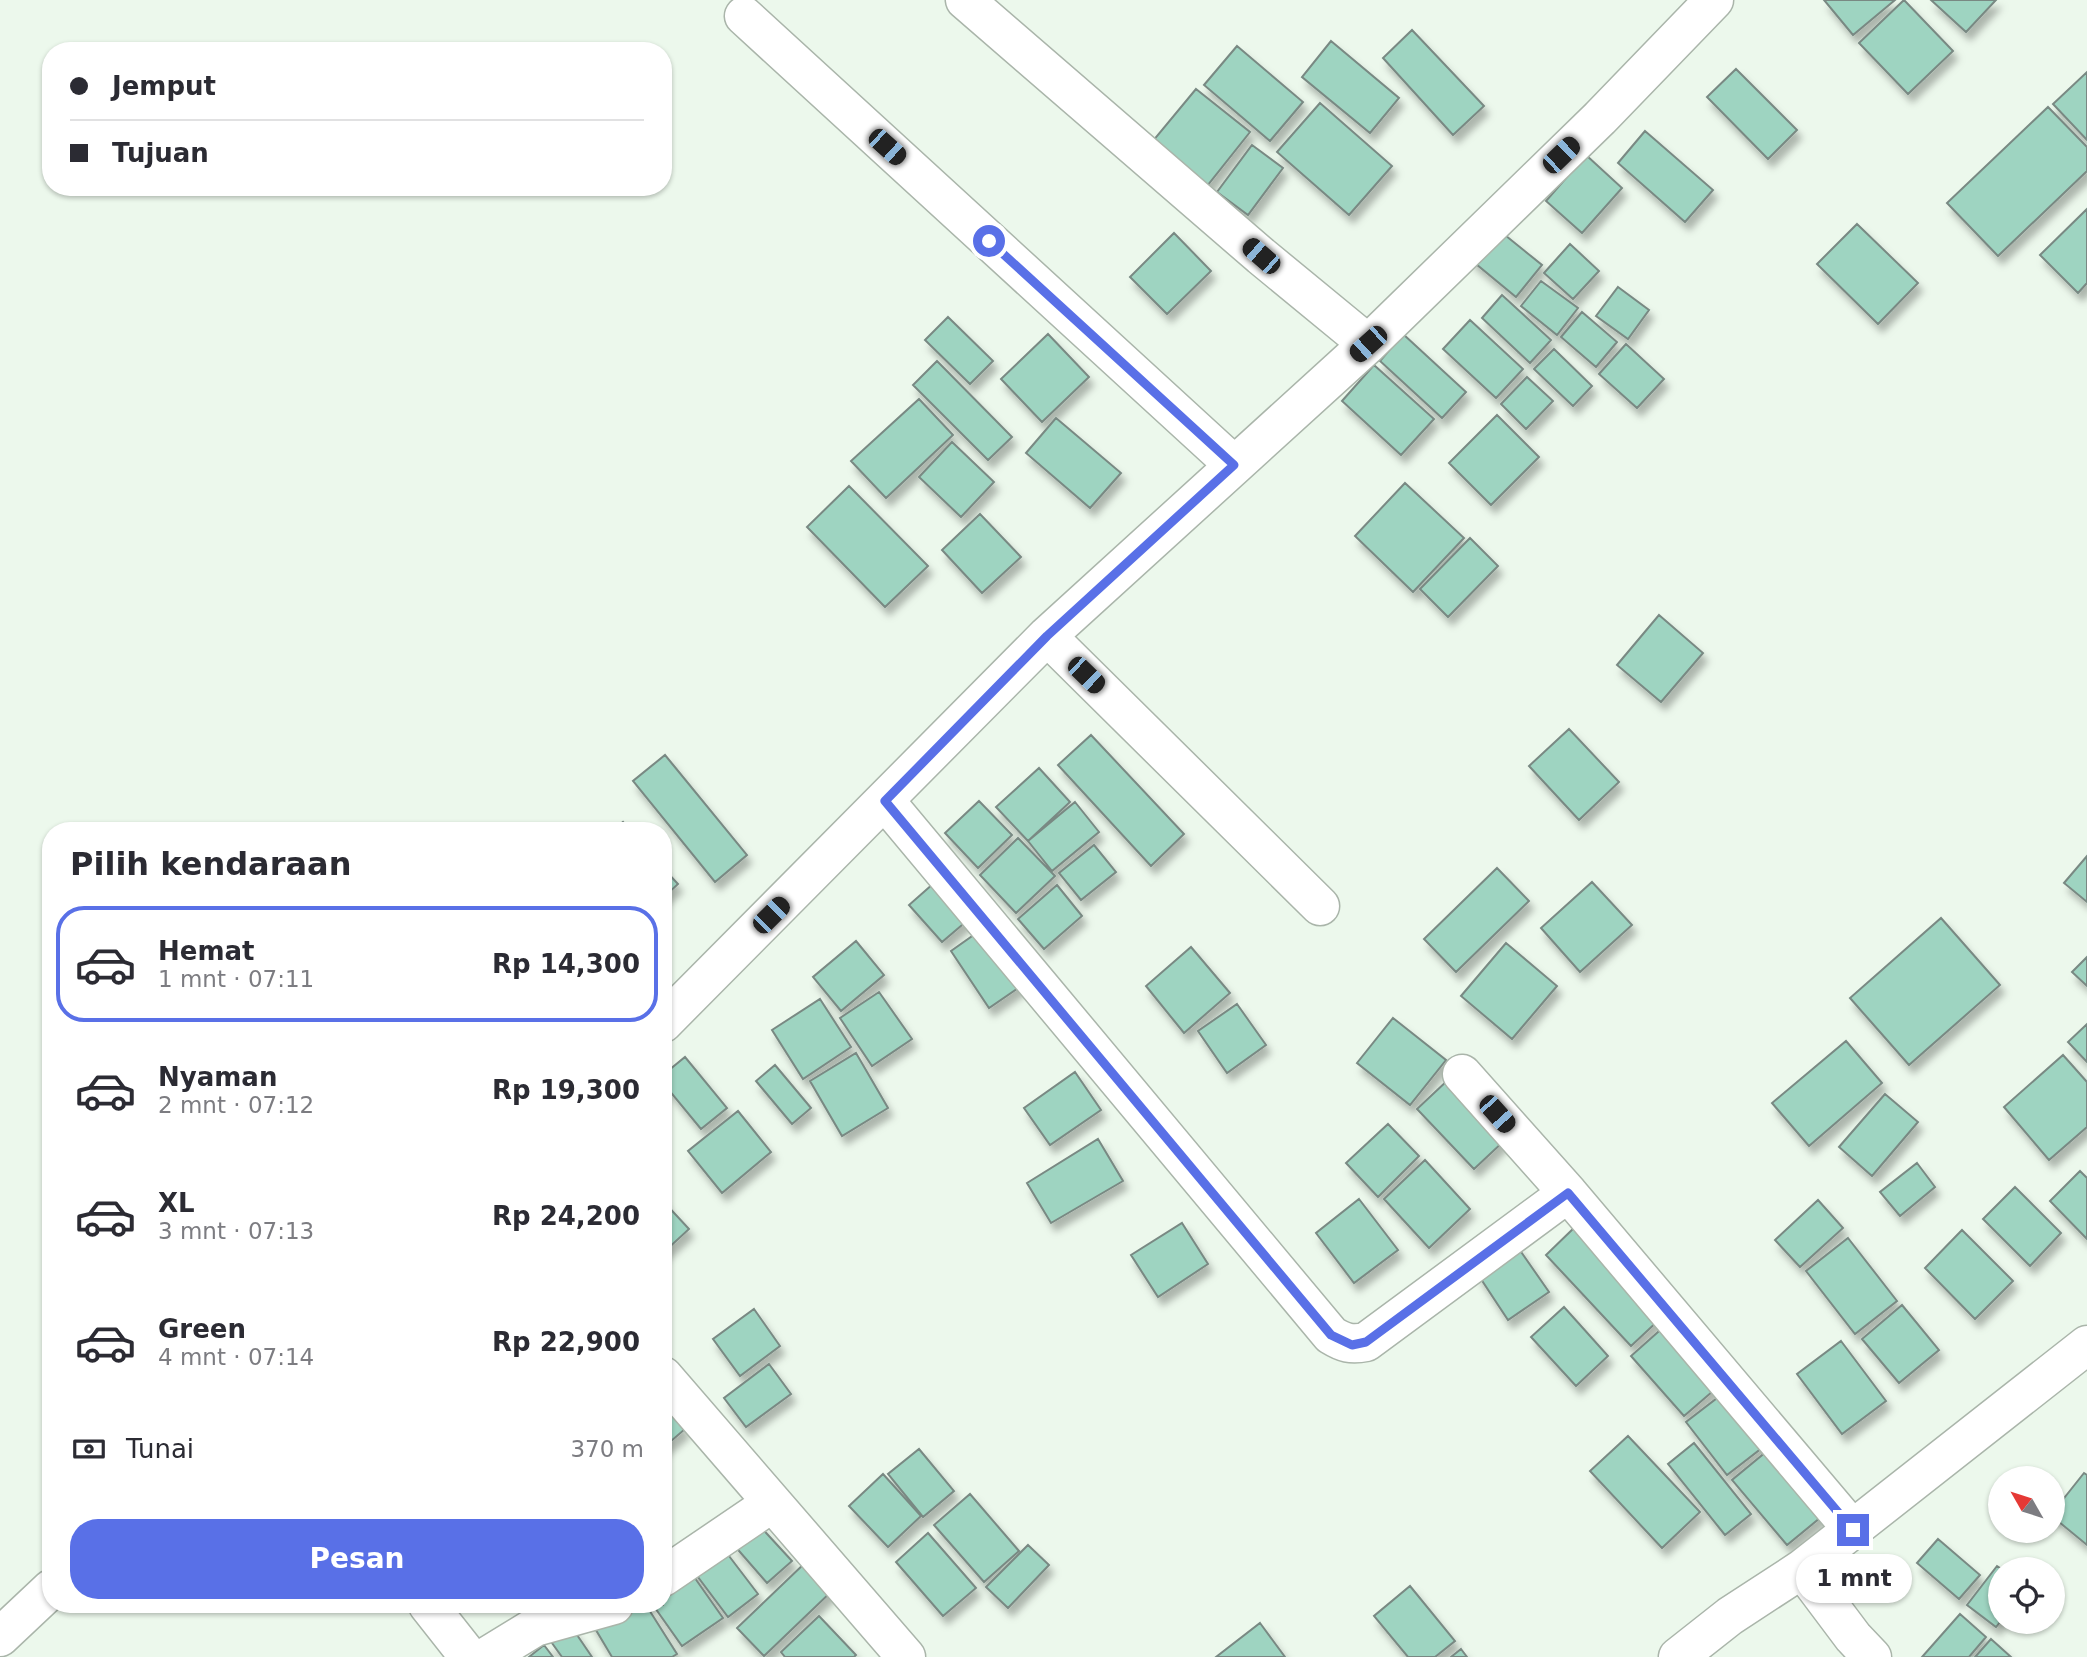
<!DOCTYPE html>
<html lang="id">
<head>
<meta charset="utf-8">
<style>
	body { margin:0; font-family:"DejaVu Sans",sans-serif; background:#f2f2f3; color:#2b2b33; height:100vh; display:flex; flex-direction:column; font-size:26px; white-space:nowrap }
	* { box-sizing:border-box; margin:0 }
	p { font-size:23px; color:#7c7c81 }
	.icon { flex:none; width:38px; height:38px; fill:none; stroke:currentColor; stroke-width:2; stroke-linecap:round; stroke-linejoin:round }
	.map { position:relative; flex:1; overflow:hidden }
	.drawer { position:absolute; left:42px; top:822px; width:630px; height:791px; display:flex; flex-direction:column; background:#fff; border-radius:28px; box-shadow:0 2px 5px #0004 }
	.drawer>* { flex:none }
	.top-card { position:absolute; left:42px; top:42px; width:630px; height:154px; border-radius:28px; box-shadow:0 2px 5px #0004; display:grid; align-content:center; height:154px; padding:0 28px; background:#fff }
	.needle { width:46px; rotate:309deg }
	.buttons { position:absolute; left:1988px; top:1466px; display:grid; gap:14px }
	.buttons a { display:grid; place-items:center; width:77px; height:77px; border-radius:50%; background:#fff; box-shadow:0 2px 5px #0004; font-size:35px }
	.end { position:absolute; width:32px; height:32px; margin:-16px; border:9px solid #5970e7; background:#fff; box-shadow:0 0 0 4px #fff }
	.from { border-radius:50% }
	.bubble { position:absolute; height:49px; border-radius:24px; background:#fff; box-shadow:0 2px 5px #0004; font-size:23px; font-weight:700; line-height:49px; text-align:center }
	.car { position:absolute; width:21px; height:42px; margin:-21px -10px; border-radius:9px; box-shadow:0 0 5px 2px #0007; background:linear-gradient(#222 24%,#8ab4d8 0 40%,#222 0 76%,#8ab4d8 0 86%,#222 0) }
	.top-card b { display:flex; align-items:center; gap:24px; height:66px; font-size:26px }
	.top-card b+b { border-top:2px solid #e1e1e2 }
	.top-card i { width:18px; height:18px; background:#2b2b33 }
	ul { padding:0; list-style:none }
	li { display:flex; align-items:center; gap:21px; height:116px; margin:0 14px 10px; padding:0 14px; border:4px solid transparent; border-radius:28px }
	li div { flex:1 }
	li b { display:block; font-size:26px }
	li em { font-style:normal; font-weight:700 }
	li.active { border-color:#5970e7 }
	li>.icon { width:63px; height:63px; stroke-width:1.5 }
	h2 { padding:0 28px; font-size:32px; line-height:84px }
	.pay { display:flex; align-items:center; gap:18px; height:77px; padding:0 28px; font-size:26px }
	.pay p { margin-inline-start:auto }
	.action { display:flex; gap:14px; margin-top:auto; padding:14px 28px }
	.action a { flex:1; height:80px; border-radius:28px; background:#5970e7; color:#fff; font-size:28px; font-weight:700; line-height:80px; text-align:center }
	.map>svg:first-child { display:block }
	.building { fill:#9ed4c1; stroke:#798983; stroke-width:2; filter:url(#shadow) }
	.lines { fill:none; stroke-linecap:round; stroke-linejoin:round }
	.street-casing { stroke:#aab5aa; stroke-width:41 }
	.street { stroke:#fff; stroke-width:38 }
	.route { stroke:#5970e7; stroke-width:9 }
</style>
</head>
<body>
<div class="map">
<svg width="2087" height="1657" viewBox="0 0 2087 1657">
	<defs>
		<filter id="shadow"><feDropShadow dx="4.5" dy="8" stdDeviation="3.5" flood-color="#0004"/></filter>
	</defs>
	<rect width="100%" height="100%" fill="#ecf8ec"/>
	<path class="building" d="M1824 0H1895L1853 35Z
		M1904 0 1953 51 1908 94 1859 43Z
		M1931 0H1996L1966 32Z
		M1412 30 1484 106 1453 135 1383 58Z
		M1331 41 1399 98 1370 133 1302 77Z
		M1237 46 1303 102 1270 141 1204 85Z
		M1736 69 1797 130 1768 159 1707 97Z
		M2087 72V140L2053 104Z
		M1196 89 1250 132 1207 186 1152 142Z
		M1320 103 1392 166 1349 215 1277 152Z
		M2048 107 2087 147V171L1998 256 1947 203Z
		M1645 131 1713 190 1685 222 1618 163Z
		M1252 145 1283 168 1248 215 1217 192Z
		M1586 155 1622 188 1582 233 1546 201Z
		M2087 209V283L2078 293 2040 255Z
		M1857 224 1918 283 1878 324 1817 264Z
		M1495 227 1542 265 1516 297 1470 259Z
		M1174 233 1211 271 1167 314 1130 277Z
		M1570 244 1599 271 1573 299 1544 273Z
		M1541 281 1578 308 1557 335 1521 306Z
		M1618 287 1649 310 1628 339 1596 316Z
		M1502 295 1551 340 1530 363 1482 318Z
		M1582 312 1617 342 1596 367 1561 337Z
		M948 317 993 361 970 384 925 340Z
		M1470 320 1523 369 1496 398 1443 349Z
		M1048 334 1089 377 1042 422 1001 379Z
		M1403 334 1466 392 1442 418 1380 361Z
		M1626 344 1664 379 1637 408 1599 374Z
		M1554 349 1592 386 1573 406 1534 369Z
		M937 361 1012 437 988 460 913 385Z
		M1374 365 1434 419 1401 455 1342 401Z
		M1527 377 1553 401 1526 429 1501 404Z
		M919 399 953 435 886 498 851 461Z
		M1497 415 1539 457 1491 505 1449 463Z
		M1056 418 1121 473 1090 508 1026 453Z
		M952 442 994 482 961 517 919 477Z
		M1405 483 1464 538 1413 592 1355 536Z
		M849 486 928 566 885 607 807 527Z
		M980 514 1021 557 982 593 942 550Z
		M1470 538 1498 566 1448 617 1420 589Z
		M1659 615 1703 653 1661 702 1617 665Z
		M1569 729 1619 782 1579 820 1529 766Z
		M1091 735 1184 834 1151 866 1058 765Z
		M665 755 747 855 715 882 633 781Z
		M1039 768 1070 802 1028 841 996 807Z
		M979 801 1012 835 978 868 945 833Z
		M1075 802 1099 832 1052 871 1028 841Z
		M623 822 631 831H612Z
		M1018 838 1055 876 1016 913 980 875Z
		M1094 845 1116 872 1081 900 1059 873Z
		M2087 856V902L2064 883Z
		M663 868 678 884 663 898Z
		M1497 868 1529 901 1456 972 1424 939Z
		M942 876 975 914 942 942 909 905Z
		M1592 882 1632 925 1580 972 1541 928Z
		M1057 885 1082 916 1044 949 1018 919Z
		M1941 918 2000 985 1909 1065 1850 998Z
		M985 927 1024 984 989 1008 951 951Z
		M856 941 884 975 841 1011 813 977Z
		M1506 943 1557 986 1512 1039 1461 996Z
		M1191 947 1230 993 1184 1033 1146 986Z
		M2087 957V986L2072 972Z
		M879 992 912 1039 872 1066 840 1018Z
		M820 999 851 1047 803 1079 772 1030Z
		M1237 1004 1266 1045 1227 1073 1198 1031Z
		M1393 1018 1446 1060 1410 1105 1357 1063Z
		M2087 1024V1062L2068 1042Z
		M1846 1041 1882 1083 1809 1146 1772 1103Z
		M856 1053 888 1108 842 1136 810 1081Z
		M2063 1055 2087 1082V1127L2049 1160 2004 1107Z
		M685 1057 727 1108 701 1129 663 1083V1075Z
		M775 1065 811 1108 792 1124 756 1081Z
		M1075 1072 1101 1110 1050 1145 1024 1108Z
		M1449 1079 1505 1140 1474 1169 1417 1109Z
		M1885 1094 1918 1122 1872 1176 1839 1147Z
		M738 1111 771 1152 722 1193 688 1151Z
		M1388 1124 1419 1156 1378 1197 1346 1163Z
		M1098 1139 1123 1181 1051 1223 1027 1183Z
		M1425 1160 1470 1209 1429 1248 1384 1199Z
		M1917 1163 1935 1187 1900 1216 1880 1192Z
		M2080 1171 2087 1178V1239L2050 1201Z
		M2015 1187 2061 1233 2030 1266 1983 1219Z
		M1359 1199 1398 1250 1354 1283 1316 1233Z
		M1818 1200 1843 1228 1800 1267 1775 1240Z
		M663 1201 689 1229 663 1253Z
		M1182 1223 1208 1264 1158 1297 1131 1255Z
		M1576 1226 1661 1318 1631 1346 1546 1255Z
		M1962 1230 2013 1281 1975 1319 1925 1268Z
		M1848 1238 1897 1301 1855 1334 1806 1271Z
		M1517 1246 1549 1292 1508 1320 1477 1273Z
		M1902 1305 1939 1350 1899 1383 1862 1339Z
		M1564 1307 1608 1356 1576 1386 1531 1337Z
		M754 1309 780 1346 740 1376 713 1339Z
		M1667 1324 1720 1385 1684 1416 1631 1356Z
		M1841 1341 1886 1401 1842 1434 1797 1374Z
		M769 1364 791 1394 746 1427 724 1398Z
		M1725 1392 1767 1444 1727 1475 1686 1422Z
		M663 1404 685 1429 663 1448Z
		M1628 1436 1700 1512 1662 1548 1590 1471Z
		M1694 1443 1751 1514 1725 1535 1668 1464Z
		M1772 1447 1826 1513 1787 1545 1732 1480Z
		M919 1449 954 1491 923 1517 888 1474Z
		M2084 1473 2087 1475V1545L2053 1517V1512Z
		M883 1474 921 1516 888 1547 849 1506Z
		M970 1494 1019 1551 984 1582 934 1525Z
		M757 1523 792 1561 767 1583 733 1544Z
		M928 1533 976 1588 943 1616 896 1562Z
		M713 1535 758 1594 728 1617 683 1557Z
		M1938 1539 1980 1575 1959 1599 1917 1563Z
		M1028 1545 1049 1565 1008 1608 986 1587Z
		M807 1561 834 1589 764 1656 737 1628Z
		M685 1564 723 1618 682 1646 653 1605H663V1580Z
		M1997 1566 2003 1570H2000V1622L1996 1627 1967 1605Z
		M1410 1586 1455 1641 1435 1657H1408L1374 1616Z
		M615 1605H646L677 1654 672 1657H612L590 1620Z
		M1960 1614 1986 1637 1969 1657H1922Z
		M819 1616 856 1655 854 1657H785L781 1652Z
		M1260 1623 1285 1657H1216Z
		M573 1629 592 1657H562L552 1643Z
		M1991 1639 2011 1657H1975Z
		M544 1645 553 1657H529Z
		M1461 1649 1467 1657H1451Z"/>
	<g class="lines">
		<defs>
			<path id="street" d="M965 0 1261 256 1368 344
				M744 16 1234 465
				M1047 636 1320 906
				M885 801 1331 1335C1344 1343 1351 1345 1366 1342L1568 1193 1462 1074
				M663 1023 1047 636 1368 344 1600 118 1714 0
				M1568 1193 1853 1530
				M663 1376 906 1657
				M1802 1569 2087 1345
				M663 1577 772 1503
				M428 1605 469 1657
				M0 1637 51 1589
				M486 1657 535 1627 614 1605
				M1678 1657 1730 1616 1802 1569 1853 1637 1872 1657"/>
		</defs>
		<use href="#street" class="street-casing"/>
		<use href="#street" class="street"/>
	</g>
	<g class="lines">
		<path class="route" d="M989 241 1234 465 1047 636 885 801 1331 1335 1352 1345 1366 1342 1568 1193 1853 1530"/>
	</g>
</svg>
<div class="buttons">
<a><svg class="needle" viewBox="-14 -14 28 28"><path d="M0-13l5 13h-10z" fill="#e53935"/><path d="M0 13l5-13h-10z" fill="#7c7c81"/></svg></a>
<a><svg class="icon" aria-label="locate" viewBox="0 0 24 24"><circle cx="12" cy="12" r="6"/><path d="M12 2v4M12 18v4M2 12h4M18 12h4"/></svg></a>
</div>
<i class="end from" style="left:989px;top:241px"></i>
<i class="end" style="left:1853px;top:1530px"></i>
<div class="bubble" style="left:1796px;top:1554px;width:116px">1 mnt</div>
<i class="car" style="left:887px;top:147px;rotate:132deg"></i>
<i class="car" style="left:1561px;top:155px;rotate:46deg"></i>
<i class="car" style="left:1261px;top:256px;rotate:311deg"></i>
<i class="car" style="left:1368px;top:344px;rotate:228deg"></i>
<i class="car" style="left:1086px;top:675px;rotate:134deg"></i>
<i class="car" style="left:771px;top:915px;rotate:45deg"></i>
<i class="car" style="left:1497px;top:1114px;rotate:138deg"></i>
<div class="top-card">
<b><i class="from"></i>Jemput</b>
<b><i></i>Tujuan</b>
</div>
<section class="drawer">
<h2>Pilih kendaraan</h2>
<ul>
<li class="active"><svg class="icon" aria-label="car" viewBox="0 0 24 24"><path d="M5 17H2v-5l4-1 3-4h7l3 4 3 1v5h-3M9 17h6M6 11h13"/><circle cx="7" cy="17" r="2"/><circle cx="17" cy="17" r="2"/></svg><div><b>Hemat</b><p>1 mnt · 07:11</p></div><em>Rp 14,300</em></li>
<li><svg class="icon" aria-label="car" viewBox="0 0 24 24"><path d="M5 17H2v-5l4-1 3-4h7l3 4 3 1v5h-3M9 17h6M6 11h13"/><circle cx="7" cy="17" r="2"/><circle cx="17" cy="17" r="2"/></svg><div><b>Nyaman</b><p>2 mnt · 07:12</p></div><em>Rp 19,300</em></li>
<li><svg class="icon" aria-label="car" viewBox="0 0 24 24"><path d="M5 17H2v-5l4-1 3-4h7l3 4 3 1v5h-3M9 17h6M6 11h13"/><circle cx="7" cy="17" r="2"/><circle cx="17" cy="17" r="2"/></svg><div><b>XL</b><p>3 mnt · 07:13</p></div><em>Rp 24,200</em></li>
<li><svg class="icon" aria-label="car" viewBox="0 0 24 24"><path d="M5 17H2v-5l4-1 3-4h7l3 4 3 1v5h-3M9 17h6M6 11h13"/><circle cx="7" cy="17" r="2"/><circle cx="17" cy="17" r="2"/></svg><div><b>Green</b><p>4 mnt · 07:14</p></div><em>Rp 22,900</em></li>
</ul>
<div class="pay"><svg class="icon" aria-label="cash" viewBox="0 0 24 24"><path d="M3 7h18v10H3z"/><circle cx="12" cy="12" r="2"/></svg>Tunai<p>370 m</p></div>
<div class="action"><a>Pesan</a></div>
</section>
</div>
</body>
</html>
